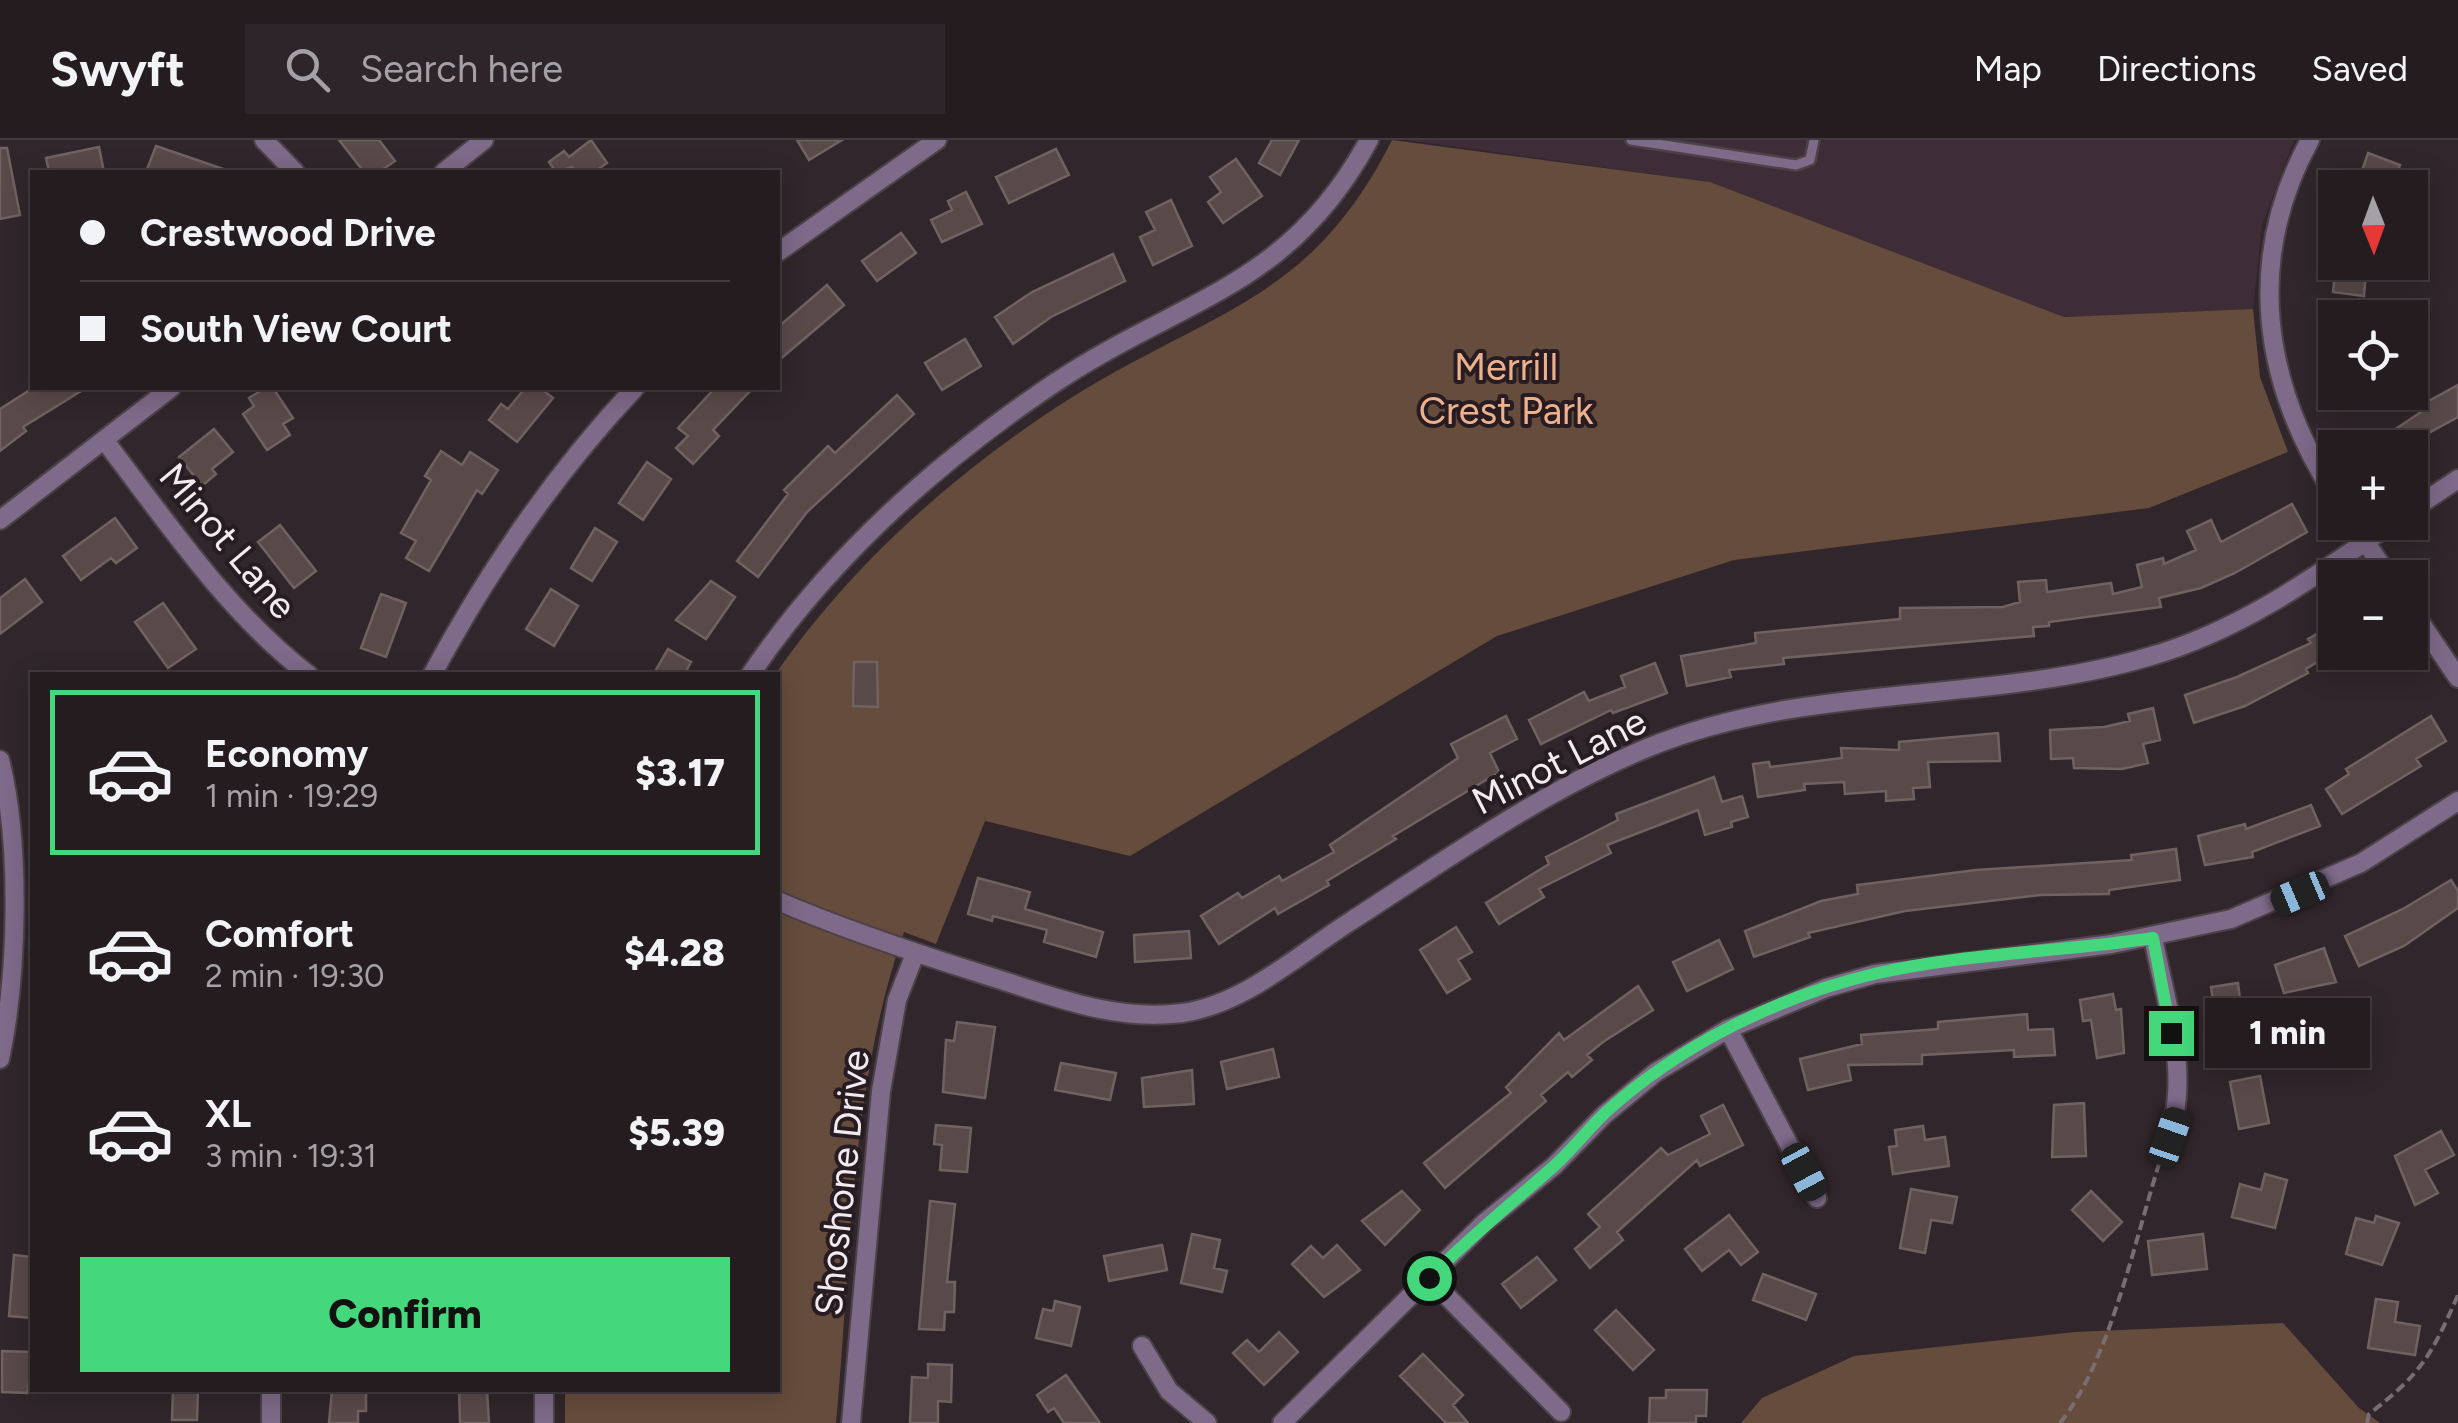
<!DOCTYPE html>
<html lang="en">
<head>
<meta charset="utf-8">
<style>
	body { margin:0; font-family:Figtree,sans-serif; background:#2d2529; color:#f1f3f6; height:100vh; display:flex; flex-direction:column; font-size:38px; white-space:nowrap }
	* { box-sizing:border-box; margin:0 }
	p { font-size:32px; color:#a3a1a5 }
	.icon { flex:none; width:55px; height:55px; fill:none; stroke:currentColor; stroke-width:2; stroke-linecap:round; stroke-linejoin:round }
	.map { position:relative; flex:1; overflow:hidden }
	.panel { position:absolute; left:30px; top:532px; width:750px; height:720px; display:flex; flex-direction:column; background:#251c20; border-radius:0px; box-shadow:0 5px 25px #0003,0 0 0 2px #423a3e }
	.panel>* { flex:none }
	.hud { position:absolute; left:30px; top:30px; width:750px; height:220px; border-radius:0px; box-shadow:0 5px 25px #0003,0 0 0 2px #423a3e; display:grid; align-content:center; height:220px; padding:0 50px; background:#251c20 }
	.needle { width:65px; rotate:179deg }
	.fabs { position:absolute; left:2318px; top:30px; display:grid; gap:20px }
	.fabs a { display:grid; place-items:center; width:110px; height:110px; border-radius:0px; background:#251c20; box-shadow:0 5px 25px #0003,0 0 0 2px #423a3e; font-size:50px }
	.end { position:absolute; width:45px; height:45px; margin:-22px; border:12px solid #44d77b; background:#111; box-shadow:0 0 0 5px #111 }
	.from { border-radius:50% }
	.bubble { position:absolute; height:70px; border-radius:0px; background:#251c20; box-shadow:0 5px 25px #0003,0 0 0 2px #423a3e; font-size:32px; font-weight:800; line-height:70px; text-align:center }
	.car { position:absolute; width:30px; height:60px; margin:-30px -15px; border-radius:12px; box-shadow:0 0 8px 2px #0007; background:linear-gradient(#222 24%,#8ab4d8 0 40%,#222 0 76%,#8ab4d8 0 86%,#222 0) }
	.hud b { display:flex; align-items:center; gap:35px; height:95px; font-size:38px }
	.hud b+b { border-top:2px solid #423a3e }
	.hud i { width:25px; height:25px; background:#f1f3f6 }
	ul { padding:18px 0 0; list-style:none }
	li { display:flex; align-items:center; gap:30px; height:165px; margin:0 20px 15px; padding:0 30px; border:5px solid transparent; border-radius:0px }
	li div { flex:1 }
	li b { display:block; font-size:38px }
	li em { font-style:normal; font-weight:800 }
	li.current { border-color:#44d77b }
	li>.icon { width:90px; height:90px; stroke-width:1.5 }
	.action { display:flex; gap:20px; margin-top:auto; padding:20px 50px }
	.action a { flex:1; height:115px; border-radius:0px; background:#44d77b; color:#111; font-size:40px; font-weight:800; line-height:115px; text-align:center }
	header { display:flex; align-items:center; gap:60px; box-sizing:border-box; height:140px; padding:0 50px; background:#251c20; border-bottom:2px solid #423a3e }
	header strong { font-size:48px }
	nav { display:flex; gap:55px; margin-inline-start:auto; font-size:35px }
	.search { width:700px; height:90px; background:#2d2529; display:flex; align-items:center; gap:25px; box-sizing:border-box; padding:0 35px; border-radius:0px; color:#a3a1a5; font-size:38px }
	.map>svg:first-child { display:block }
	.built { fill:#3e2d36 }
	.green { fill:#664c3c }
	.building { fill:#584a49; stroke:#706261; stroke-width:2.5 }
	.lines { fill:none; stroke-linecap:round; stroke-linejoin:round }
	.service-casing { stroke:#4c4146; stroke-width:14 }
	.minor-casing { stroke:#4c4146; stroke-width:22 }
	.path { stroke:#776d72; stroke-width:4; stroke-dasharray:10 5; stroke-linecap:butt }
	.service { stroke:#7e6a89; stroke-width:9 }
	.minor { stroke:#7e6a89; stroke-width:18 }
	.route { stroke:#44d77b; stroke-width:12 }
	.labels { text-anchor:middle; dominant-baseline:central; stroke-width:8; stroke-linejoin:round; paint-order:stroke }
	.park-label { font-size:38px; fill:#edb18d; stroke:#271c22 }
	.street-label { font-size:38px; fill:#f2eaee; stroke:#271c22 }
</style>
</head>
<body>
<header>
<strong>Swyft</strong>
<div class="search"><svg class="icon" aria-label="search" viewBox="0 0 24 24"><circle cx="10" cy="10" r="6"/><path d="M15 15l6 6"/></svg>Search here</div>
<nav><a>Map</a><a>Directions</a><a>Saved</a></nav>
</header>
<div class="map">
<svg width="2458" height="1283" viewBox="0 0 2458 1283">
	<rect width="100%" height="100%" fill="#31262b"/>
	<path class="built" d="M1407 0H2294L2262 85 2253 169 2064 177 1710 42Z"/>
	<path class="green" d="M1392 0 1710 42 2064 177 2253 169 2260 237 2288 312 2149 368 1734 420 1497 496 1130 716 985 681 936 804 904 792C850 945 851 1122 836 1283H565V1250H778L775 535C850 425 962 326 1074 256 1214 169 1311 161 1392 0Z
		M2283 1183 2359 1268 2380 1283H1741L1762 1258 1854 1216 2075 1192Z"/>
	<path class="building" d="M339 0H379L395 21 379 32H364Z
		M591 0 607 23 594 32H577L572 27 556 32 549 22 564 11 569 17Z
		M797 0H842L809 20Z
		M1272 0H1299L1280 35 1259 23Z
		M156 6 226 30V32H146Z
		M99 7 104 32H49L46 18Z
		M0 8H7L20 75 0 79Z
		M1056 9 1069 35 1009 63 996 37Z
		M2368 13 2400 25 2392 48H2356Z
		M1236 19 1262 56 1223 83 1208 62 1221 52 1210 37Z
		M966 52 982 84 942 102 931 80 952 70 948 61Z
		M1171 60 1192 106 1153 125 1140 97 1155 90 1146 72Z
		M901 93 916 113 877 141 862 121Z
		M1113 114 1125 141 1051 177 1013 204 995 177 1032 152Z
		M2336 122H2367L2364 156 2333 152Z
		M827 145 844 165 778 221V187Z
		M965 199 981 226 942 250 925 223Z
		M2458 245V277L2425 295 2428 299 2414 308H2367L2427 268 2425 263Z
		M33 248H86L23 287 26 291 0 311V269Z
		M265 248H273L293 278 283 284 290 295 267 310 243 274 254 266 249 258Z
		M525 248H540L553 258 517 302 489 280 501 264 508 269Z
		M715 248H753L713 290 719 296 693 324 676 308 688 296 678 288Z
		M897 255 914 274 807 372 758 437 737 421 788 354 784 350 828 306 835 313Z
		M214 289 233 312 212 329 216 334 202 346 179 317Z
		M441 311 462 325 470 312 498 330 482 354 477 350 429 431 406 418 416 401 401 393 431 340 425 336Z
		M647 322 671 339 643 380 619 363Z
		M2292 364 2307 392 2235 433 2201 448 2159 458 2161 467 2049 482V486L2033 487 2034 496 1783 518 1784 524 1729 530 1731 537 1687 546 1681 516 1756 503 1755 493 1900 479V468L2003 467 2020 462 2018 442 2046 440 2047 452 2111 443 2113 454 2142 447 2137 425 2163 418 2164 424 2196 410 2187 391 2211 380 2221 402Z
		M115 378 137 408 116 423 111 418 81 440 63 416Z
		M280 385 316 431 294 448 258 402Z
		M595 388 617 402 592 441 571 428Z
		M25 439 42 462 0 494V458Z
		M711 441 735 457 706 499 676 480Z
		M551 449 578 466 554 506 526 489Z
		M381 454 406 463 386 517 361 508Z
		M163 463 196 509 168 528 135 482Z
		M2335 483V511L2306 529 2308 533 2245 566 2194 583 2185 555 2237 537 2311 503 2308 499Z
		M668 509 691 522 684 535H653Z
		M854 522H877L878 567 853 566Z
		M1655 523 1667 553 1613 573 1611 570 1541 604 1529 580 1584 552 1589 561 1625 547 1621 536Z
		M2153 568 2160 600 2143 604 2148 623 2122 629 2074 628 2073 618 2051 619 2050 590 2104 587 2130 581 2128 574Z
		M1506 576 1517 599 1490 613 1499 632 1393 696 1396 699 1327 741 1329 745 1278 774 1275 768 1219 804 1201 776 1238 753 1242 758 1279 736 1282 741 1334 712 1330 705 1458 618 1451 604Z
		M2431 576 2446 601 2416 619 2421 626 2342 674 2326 649 2349 634 2346 629Z
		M1998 593 2000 621 1928 622 1930 647 1913 648 1914 659 1886 661V651L1845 654 1844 642 1804 644 1805 650 1758 657 1753 624 1769 622 1770 627 1842 618 1841 608 1899 610V602Z
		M1714 637 1722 662 1742 656 1748 677 1731 682 1732 687 1705 695 1698 670 1607 705 1611 713 1539 749 1544 757 1499 784 1486 763 1549 724 1546 717 1618 680 1616 674Z
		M2311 665 2320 686 2252 712 2253 717 2205 725 2198 696 2245 684 2246 689Z
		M2176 709 2180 740 2109 750V754L2040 755 1905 771 1808 793 1810 797 1754 817 1745 791 1821 761 1858 754 1857 745 1976 730 2132 720 2131 715Z
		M978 738 1030 752 1025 769 1103 792 1096 817 1044 802 1047 790 993 776 992 781 968 774Z
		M2451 740 2458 751V768L2404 806 2359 826 2345 796 2403 769Z
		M1456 787 1472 812 1458 820 1470 839 1447 853 1420 810Z
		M1189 791 1191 818 1135 822 1134 795Z
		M1719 800 1733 829 1687 851 1673 822Z
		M2324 808 2336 842 2284 853 2275 825Z
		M2238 843 2245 899 2219 902 2211 847Z
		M1638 846 1653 870 1603 902 1587 915 1592 920 1572 937 1568 932 1541 955 1546 961 1445 1048 1424 1023 1511 953 1506 947 1559 893 1564 900Z
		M2113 854 2116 870 2121 869 2124 913 2097 918 2091 880 2083 881 2080 860Z
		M2027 874 2028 890 2053 889 2055 915 2014 917V910L1922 915V924L1848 925 1851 940 1808 950 1800 919 1862 904 1861 895 1938 889V882Z
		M957 882 995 887 985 958 943 952 946 900 954 901Z
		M1273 909 1279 937 1227 949 1221 922Z
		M1061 923 1116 933 1110 960 1055 950Z
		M1192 930 1194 964 1144 967 1142 938Z
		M2260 936 2269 983 2239 989 2230 942Z
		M2084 963 2086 1016 2052 1017 2054 965Z
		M1723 965 1743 1005 1700 1026 1697 1020 1617 1092 1623 1100 1590 1128 1575 1109 1600 1087 1588 1074 1661 1008 1668 1015 1710 994 1701 976Z
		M936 985 971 988 967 1032 940 1030 942 1005 934 1004Z
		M1923 986 1925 1000 1945 997 1949 1026 1893 1034 1889 1007 1897 1006 1895 990Z
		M2441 991 2454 1015 2425 1030 2438 1053 2415 1065 2395 1016Z
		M2265 1034 2287 1040 2275 1088 2232 1077 2240 1044 2261 1050Z
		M1911 1049 1957 1057 1952 1083 1931 1080 1925 1113 1900 1108Z
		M1402 1051 1420 1070 1385 1105 1362 1081Z
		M2091 1051 2122 1082 2103 1101 2072 1070Z
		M930 1061 955 1064 947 1142H955L954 1172H945L944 1190 919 1189Z
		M1729 1075 1758 1112 1741 1125 1729 1110 1702 1131 1685 1109Z
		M2376 1076 2399 1083 2382 1125 2346 1114 2356 1078 2374 1083Z
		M1192 1094 1220 1100 1214 1128 1227 1131 1222 1152 1181 1143Z
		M2203 1094 2207 1129 2152 1135 2148 1101Z
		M1162 1105 1167 1130 1109 1141 1104 1116Z
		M1337 1105 1360 1130 1324 1157 1292 1124 1311 1106 1323 1118Z
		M14 1115 32 1117V1178L9 1176Z
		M1537 1117 1556 1140 1521 1168 1502 1144Z
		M1763 1134 1816 1154 1806 1180 1753 1160Z
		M2376 1159 2398 1162 2395 1182 2420 1186 2415 1215 2368 1208Z
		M1055 1161 1080 1167 1071 1206 1036 1198 1043 1169 1053 1171Z
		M1616 1170 1654 1210 1633 1230 1595 1190Z
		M1279 1192 1298 1212 1264 1245 1233 1213 1247 1200 1259 1212Z
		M2 1211 32 1212 28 1253 2 1252Z
		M1423 1214 1463 1255 1453 1265 1468 1283H1446L1400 1236Z
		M928 1224 952 1225 951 1262 938 1261V1283H910L912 1237 928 1238Z
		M1066 1235 1100 1283H1064L1054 1268 1048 1272 1037 1255Z
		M173 1250H198L197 1280H172Z
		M332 1250H366V1271H358V1283H329Z
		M459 1250H487L489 1283H460Z
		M1666 1250H1707L1706 1276H1696V1283H1649L1650 1258H1666Z"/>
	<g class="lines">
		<defs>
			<path id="service" d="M1631 0 1796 25 1810 20 1814 0"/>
			<path id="minor" d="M264 0 295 32
				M2310 0C2244 121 2263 244 2335 356
				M444 32 484 0
				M778 112 937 0
				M105 301C167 382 227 472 309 535
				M2410 371 2458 339
				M0 380 171 248
				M2352 382 2390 438
				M2410 467 2458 538
				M432 535C488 431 554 334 635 248
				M750 535C830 417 938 321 1056 242 1182 158 1289 148 1369 0
				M0 620C21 703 18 835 0 919
				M778 761C845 790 915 813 985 835 1050 855 1113 882 1182 873 1245 864 1299 814 1351 781 1447 719 1541 652 1647 608 1807 542 1984 565 2148 517 2240 491 2316 436 2394 382
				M2153 797C2166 866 2195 945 2163 1010
				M1728 889 1817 1058
				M1429 1138 1561 1272
				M1142 1206 1169 1251 1207 1283
				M271 1283V1250
				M544 1283V1250
				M851 1283 881 951 897 860 915 814
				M1282 1283 1484 1083 1554 1026 1604 975 1656 932 1728 889 1826 848 1875 834 2112 804 2231 779 2361 723 2458 661"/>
		</defs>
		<use href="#service" class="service-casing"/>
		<use href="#minor" class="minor-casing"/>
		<path class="path" d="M2060 1283C2109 1223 2135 1100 2159 1024
			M2367 1283 2369 1274C2422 1233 2431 1216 2458 1155"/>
		<use href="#service" class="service"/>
		<use href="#minor" class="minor"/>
	</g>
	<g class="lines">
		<path class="route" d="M1429 1138C1469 1098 1511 1064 1553 1027 1572 1010 1588 989 1606 972 1680 905 1777 857 1874 834 1965 813 2061 812 2153 798L2171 893"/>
	</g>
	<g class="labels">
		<g class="park-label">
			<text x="1506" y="227">Merrill<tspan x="1506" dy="44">Crest Park</tspan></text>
		</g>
		<g class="street-label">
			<text transform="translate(228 401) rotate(50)">Minot Lane</text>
			<text transform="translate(1559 621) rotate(-27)">Minot Lane</text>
			<text transform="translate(842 1043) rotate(-84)">Shoshone Drive</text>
		</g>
	</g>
</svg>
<div class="fabs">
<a><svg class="needle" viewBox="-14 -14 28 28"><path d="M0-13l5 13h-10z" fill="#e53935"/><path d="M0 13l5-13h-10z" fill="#a3a1a5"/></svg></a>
<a><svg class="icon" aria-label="locate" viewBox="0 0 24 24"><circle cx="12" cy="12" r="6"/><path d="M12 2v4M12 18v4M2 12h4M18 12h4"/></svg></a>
<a>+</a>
<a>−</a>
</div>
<i class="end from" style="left:1429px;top:1138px"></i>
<i class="end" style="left:2171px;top:893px"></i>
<div class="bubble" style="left:2205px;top:858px;width:165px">1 min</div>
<i class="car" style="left:2300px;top:753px;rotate:247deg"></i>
<i class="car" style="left:2170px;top:997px;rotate:19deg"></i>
<i class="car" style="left:1804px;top:1032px;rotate:152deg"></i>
<div class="hud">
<b><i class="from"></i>Crestwood Drive</b>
<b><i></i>South View Court</b>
</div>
<section class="panel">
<ul>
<li class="current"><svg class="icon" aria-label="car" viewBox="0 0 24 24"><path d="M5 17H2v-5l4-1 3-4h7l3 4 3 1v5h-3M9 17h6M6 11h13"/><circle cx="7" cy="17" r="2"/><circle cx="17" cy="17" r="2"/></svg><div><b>Economy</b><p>1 min · 19:29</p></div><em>$3.17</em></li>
<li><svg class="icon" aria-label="car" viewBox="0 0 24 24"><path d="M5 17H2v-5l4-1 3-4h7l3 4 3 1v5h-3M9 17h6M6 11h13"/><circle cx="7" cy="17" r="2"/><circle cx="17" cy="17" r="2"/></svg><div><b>Comfort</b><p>2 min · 19:30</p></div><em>$4.28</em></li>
<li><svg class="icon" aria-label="car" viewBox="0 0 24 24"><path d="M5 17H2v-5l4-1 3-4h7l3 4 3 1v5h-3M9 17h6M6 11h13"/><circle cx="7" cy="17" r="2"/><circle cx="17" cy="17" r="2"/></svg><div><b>XL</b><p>3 min · 19:31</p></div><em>$5.39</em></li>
</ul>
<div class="action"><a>Confirm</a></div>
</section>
</div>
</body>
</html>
